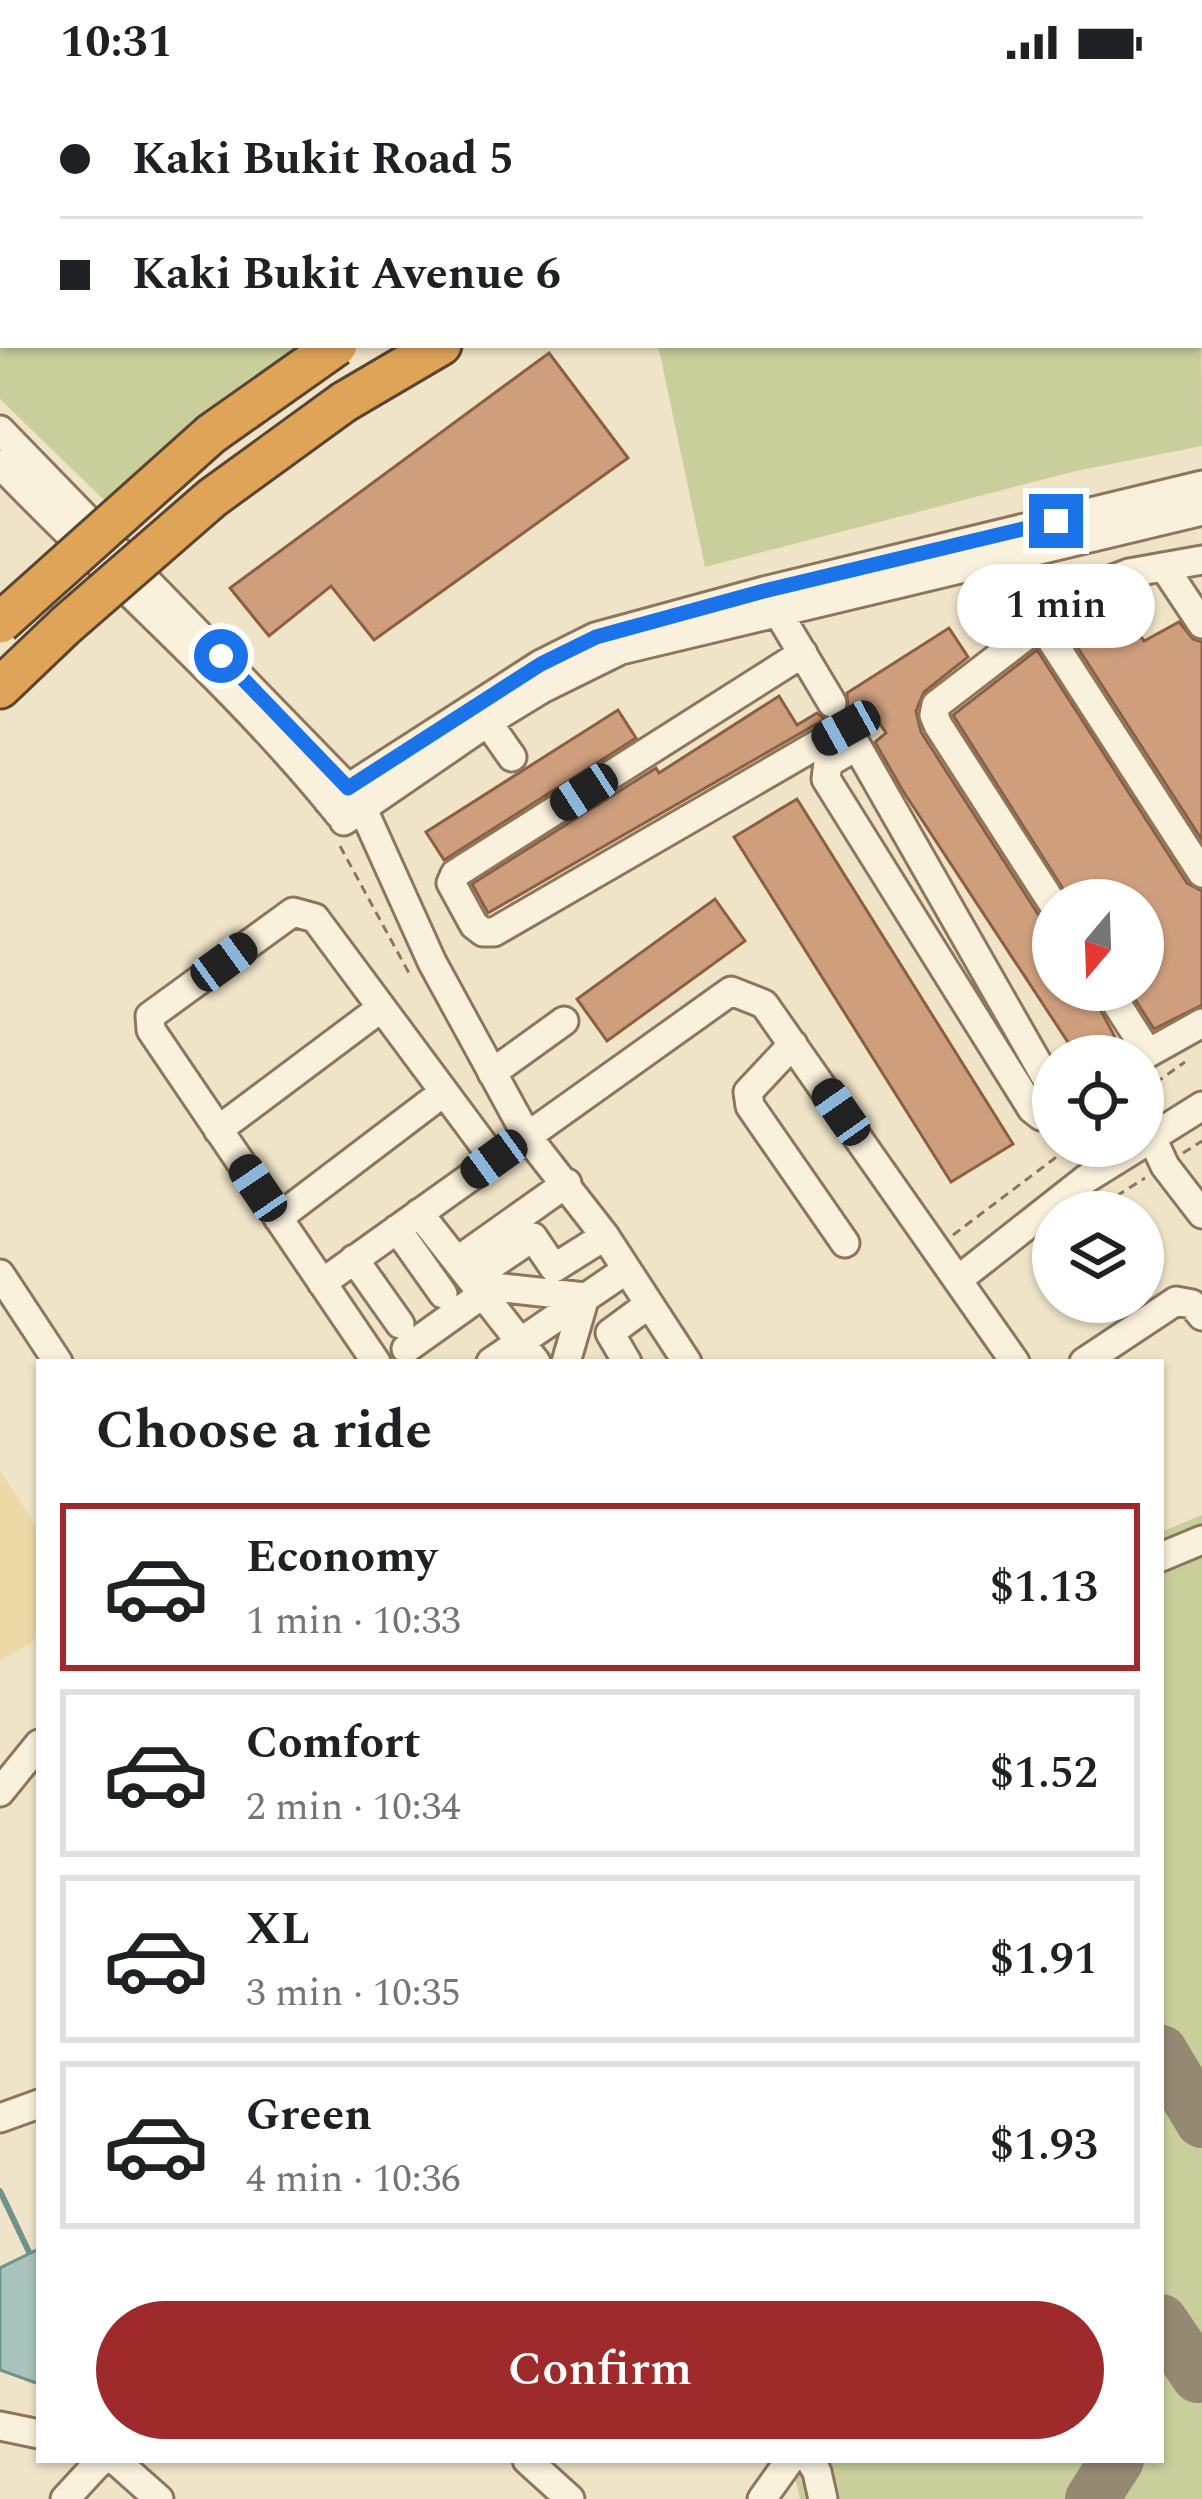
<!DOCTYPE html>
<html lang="en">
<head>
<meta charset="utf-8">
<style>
	body { margin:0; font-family:Spectral,serif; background:#f6f6f6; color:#202124; height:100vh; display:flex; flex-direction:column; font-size:45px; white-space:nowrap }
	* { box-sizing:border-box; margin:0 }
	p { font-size:39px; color:#757577 }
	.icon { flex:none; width:66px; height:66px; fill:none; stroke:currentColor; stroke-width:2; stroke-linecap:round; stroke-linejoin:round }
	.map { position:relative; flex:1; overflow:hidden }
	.details { position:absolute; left:36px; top:1275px; width:1128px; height:1104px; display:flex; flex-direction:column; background:#fff; border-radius:0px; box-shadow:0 3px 9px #0004 }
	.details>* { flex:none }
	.banner { position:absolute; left:0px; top:0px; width:1203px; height:264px; box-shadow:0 3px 9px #0004; display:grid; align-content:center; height:264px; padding:0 60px; background:#fff }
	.needle { width:78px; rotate:199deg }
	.buttons { position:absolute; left:1032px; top:795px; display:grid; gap:24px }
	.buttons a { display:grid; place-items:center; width:132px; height:132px; border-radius:50%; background:#fff; box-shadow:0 3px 9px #0004; font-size:60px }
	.end { position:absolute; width:54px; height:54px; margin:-27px; border:15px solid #1a73e8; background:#fff; box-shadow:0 0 0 6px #fff }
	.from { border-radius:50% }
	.bubble { position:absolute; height:84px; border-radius:42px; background:#fff; box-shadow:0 3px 9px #0004; font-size:39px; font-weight:600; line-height:84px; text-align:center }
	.car { position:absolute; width:36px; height:72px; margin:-36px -18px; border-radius:15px; box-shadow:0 0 9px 3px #0007; background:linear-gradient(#222 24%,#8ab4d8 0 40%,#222 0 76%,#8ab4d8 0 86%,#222 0) }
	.banner b { display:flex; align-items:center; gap:42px; height:114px; font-size:45px }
	.banner b+b { border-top:3px solid #e0e0e0 }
	.banner i { width:30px; height:30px; background:#202124 }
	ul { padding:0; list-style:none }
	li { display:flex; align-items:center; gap:36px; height:168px; margin:0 24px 18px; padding:0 36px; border:6px solid #e0e0e0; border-radius:0px }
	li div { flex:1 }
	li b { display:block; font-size:45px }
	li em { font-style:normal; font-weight:600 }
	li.selected { border-color:#9e2a2b }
	li>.icon { width:108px; height:108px; stroke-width:1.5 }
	h2 { padding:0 60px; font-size:54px; line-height:144px }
	.action { display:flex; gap:24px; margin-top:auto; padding:24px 60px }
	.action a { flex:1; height:138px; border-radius:72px; background:#9e2a2b; color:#fff; font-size:48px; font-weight:600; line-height:138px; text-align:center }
	.status { display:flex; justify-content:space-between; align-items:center; height:84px; padding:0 60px; background:#fff; direction:ltr }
	.status svg { height:33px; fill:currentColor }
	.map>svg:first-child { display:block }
	.green { fill:#c9cf9b }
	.sand { fill:#ecd9a5 }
	.water { fill:#a9c4bc; stroke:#6f938a; stroke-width:3 }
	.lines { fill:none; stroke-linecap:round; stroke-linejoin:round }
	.stream { stroke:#6f938a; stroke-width:6 }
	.taxiway { stroke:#968974; stroke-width:54 }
	.building { fill:#cf9f7d; stroke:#8d5f41; stroke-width:3 }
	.minor-casing { stroke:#8d765c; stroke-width:33 }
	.highway-casing { stroke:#5b4430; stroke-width:45 }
	.path { stroke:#8d765c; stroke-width:3; stroke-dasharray:9 6; stroke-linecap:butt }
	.minor { stroke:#faf1dc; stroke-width:27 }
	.highway { stroke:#e0a458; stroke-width:39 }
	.highway-bridge-casing { stroke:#5b4430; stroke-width:45; stroke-linecap:butt }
	.highway-bridge { stroke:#e0a458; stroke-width:39 }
	.route { stroke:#1a73e8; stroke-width:15 }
</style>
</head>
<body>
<div class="status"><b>10:31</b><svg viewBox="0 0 49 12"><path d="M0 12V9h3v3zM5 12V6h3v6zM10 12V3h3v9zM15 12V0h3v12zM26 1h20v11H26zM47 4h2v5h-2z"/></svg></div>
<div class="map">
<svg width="1202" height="2415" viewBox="0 0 1202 2415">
	<rect width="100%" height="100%" fill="#f0e4c8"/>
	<path class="green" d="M0 0H844L3 3V261H308L202 337 105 417 0 315Z
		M1200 27 1202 362 1076 387 705 483 658 261H1200Z
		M1202 1431V2415H800L796 2397 772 2376H1161V1448Z"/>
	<path class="sand" d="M0 1387 39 1447V1554L0 1577Z"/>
	<path class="water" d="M39 2165V2300L0 2286V2184Z"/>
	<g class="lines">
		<path class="stream" d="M0 2107 29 2168"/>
		<path class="taxiway" d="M1161 1968 1202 2037
			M1161 2237 1198 2292
			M1092 2415 1117 2376"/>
	</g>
	<path class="building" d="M549 269 628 374 374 556 331 502 269 552 230 504Z
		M1115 514 1144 557 1179 538 1193 555 1202 558V756L1065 544 1096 521Z
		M949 544 968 573 924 608 916 627 921 648 1038 830 1053 838V906H1090L1125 972H1077L903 707 875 658 886 649 867 620 854 628 848 626 847 609Z
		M1037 566 1187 799 1202 807V921L1154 945 1129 906H1143V816H1070L953 631Z
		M779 612 797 641 817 629 825 635 488 829 472 800 656 684 659 689Z
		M618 626 636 654 444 776 426 748Z
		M797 715 1013 1060 951 1098 734 753Z
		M715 815 745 857 607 957 577 915Z"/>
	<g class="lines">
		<defs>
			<path id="minor" d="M0 346 348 704 362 723 432 878 527 1052 605 1152 687 1278
				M0 380C112 497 237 603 339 730
				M1164 483 1202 540
				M770 515 832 619
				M1041 540 1202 789
				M803 569 455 790 451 799 474 841 483 848H494L846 644
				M479 626 512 673
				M850 650 1053 1006
				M857 662 828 679 826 695 1032 1025 1041 1032 1053 1029
				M328 717 541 580 595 553 764 507 1202 401
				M344 737 488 638 542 605 621 566 1202 427
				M1053 820 938 641 934 631 936 621 1087 505 1129 489 1202 476
				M1108 906 1148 969
				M793 960 748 1008 750 1022 845 1159
				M1143 972 1202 939
				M492 989 564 937
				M218 1046 381 924
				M1152 1054 1165 1082 1202 1130
				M1143 1059 1202 1022
				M419 1129 536 1278
				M278 1134 444 1008
				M397 1145 443 1210
				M354 1175 400 1240
				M457 1177 567 1099
				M0 1190 58 1278
				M471 1195 533 1153 554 1184 605 1152
				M959 1195 1086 1095 1139 1062
				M322 1199 731 907 764 920 1015 1278
				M476 1201 585 1213
				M406 1265 483 1210
				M376 1278 151 946 150 932 293 828 315 834 494 1075
				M491 1278 626 1186
				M566 1278 585 1213
				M627 1278 610 1249 648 1221
				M1084 1278 1176 1217 1192 1220 1202 1232
				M1161 1473 1202 1456
				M0 1708 39 1660
				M0 2034 39 2020
				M0 2342 39 2350
				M115 2376 159 2415
				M527 2376 570 2415
				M810 2376 817 2388 823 2415
				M65 2415 101 2376
				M762 2415 790 2376"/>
			<path id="highway" d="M914 3 924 0
				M1156 3 1181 0
				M344 318 441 261
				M0 604 66 541"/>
		</defs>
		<use href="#minor" class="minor-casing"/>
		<use href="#highway" class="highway-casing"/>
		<path class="path" d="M340 762 410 891
			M1143 1008 1185 978
			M1183 1069 1202 1057
			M1091 1128 1145 1094
			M953 1151 1071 1062"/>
		<use href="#minor" class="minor"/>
		<use href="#highway" class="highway"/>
		<defs>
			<path id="highway-bridge" d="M0 539 211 350 337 261
				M66 541 212 414 344 318"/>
		</defs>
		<use href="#highway-bridge" class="highway-bridge-casing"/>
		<use href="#highway-bridge" class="highway-bridge"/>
	</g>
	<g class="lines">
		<path class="route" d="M221 572 348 704 541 580 596 553 764 507 1056 437"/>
	</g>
</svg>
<div class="buttons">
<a><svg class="needle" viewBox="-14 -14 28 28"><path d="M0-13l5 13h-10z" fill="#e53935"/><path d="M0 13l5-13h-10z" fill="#757577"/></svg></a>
<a><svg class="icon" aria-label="locate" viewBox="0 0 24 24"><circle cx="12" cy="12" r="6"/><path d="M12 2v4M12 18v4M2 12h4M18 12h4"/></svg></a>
<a><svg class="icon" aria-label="layers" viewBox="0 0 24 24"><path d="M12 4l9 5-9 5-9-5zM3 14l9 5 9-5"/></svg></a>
</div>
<i class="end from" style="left:221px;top:572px"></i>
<i class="end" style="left:1056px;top:437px"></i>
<div class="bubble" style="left:957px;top:480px;width:198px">1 min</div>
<i class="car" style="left:846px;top:644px;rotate:241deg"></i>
<i class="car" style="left:584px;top:708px;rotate:237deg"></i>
<i class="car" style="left:224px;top:878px;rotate:54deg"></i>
<i class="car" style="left:841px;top:1028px;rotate:325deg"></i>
<i class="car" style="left:494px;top:1075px;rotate:234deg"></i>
<i class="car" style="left:258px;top:1104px;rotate:326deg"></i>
<div class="banner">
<b><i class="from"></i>Kaki Bukit Road 5</b>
<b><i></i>Kaki Bukit Avenue 6</b>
</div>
<section class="details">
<h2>Choose a ride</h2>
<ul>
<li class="selected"><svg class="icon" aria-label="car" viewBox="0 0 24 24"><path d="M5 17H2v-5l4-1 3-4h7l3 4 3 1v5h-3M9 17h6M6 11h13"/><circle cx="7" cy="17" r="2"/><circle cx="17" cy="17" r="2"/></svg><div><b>Economy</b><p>1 min · 10:33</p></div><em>$1.13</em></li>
<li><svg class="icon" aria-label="car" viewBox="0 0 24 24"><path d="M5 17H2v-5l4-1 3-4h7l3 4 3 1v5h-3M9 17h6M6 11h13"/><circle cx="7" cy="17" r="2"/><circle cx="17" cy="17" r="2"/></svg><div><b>Comfort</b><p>2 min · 10:34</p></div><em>$1.52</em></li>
<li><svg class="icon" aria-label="car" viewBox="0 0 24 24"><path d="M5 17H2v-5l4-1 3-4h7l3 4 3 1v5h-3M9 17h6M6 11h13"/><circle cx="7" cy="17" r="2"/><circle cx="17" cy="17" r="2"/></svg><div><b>XL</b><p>3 min · 10:35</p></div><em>$1.91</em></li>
<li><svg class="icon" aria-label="car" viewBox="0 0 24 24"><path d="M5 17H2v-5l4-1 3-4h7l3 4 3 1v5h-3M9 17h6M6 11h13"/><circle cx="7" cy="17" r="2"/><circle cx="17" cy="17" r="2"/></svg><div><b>Green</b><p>4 min · 10:36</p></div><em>$1.93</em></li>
</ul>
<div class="action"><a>Confirm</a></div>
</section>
</div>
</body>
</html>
